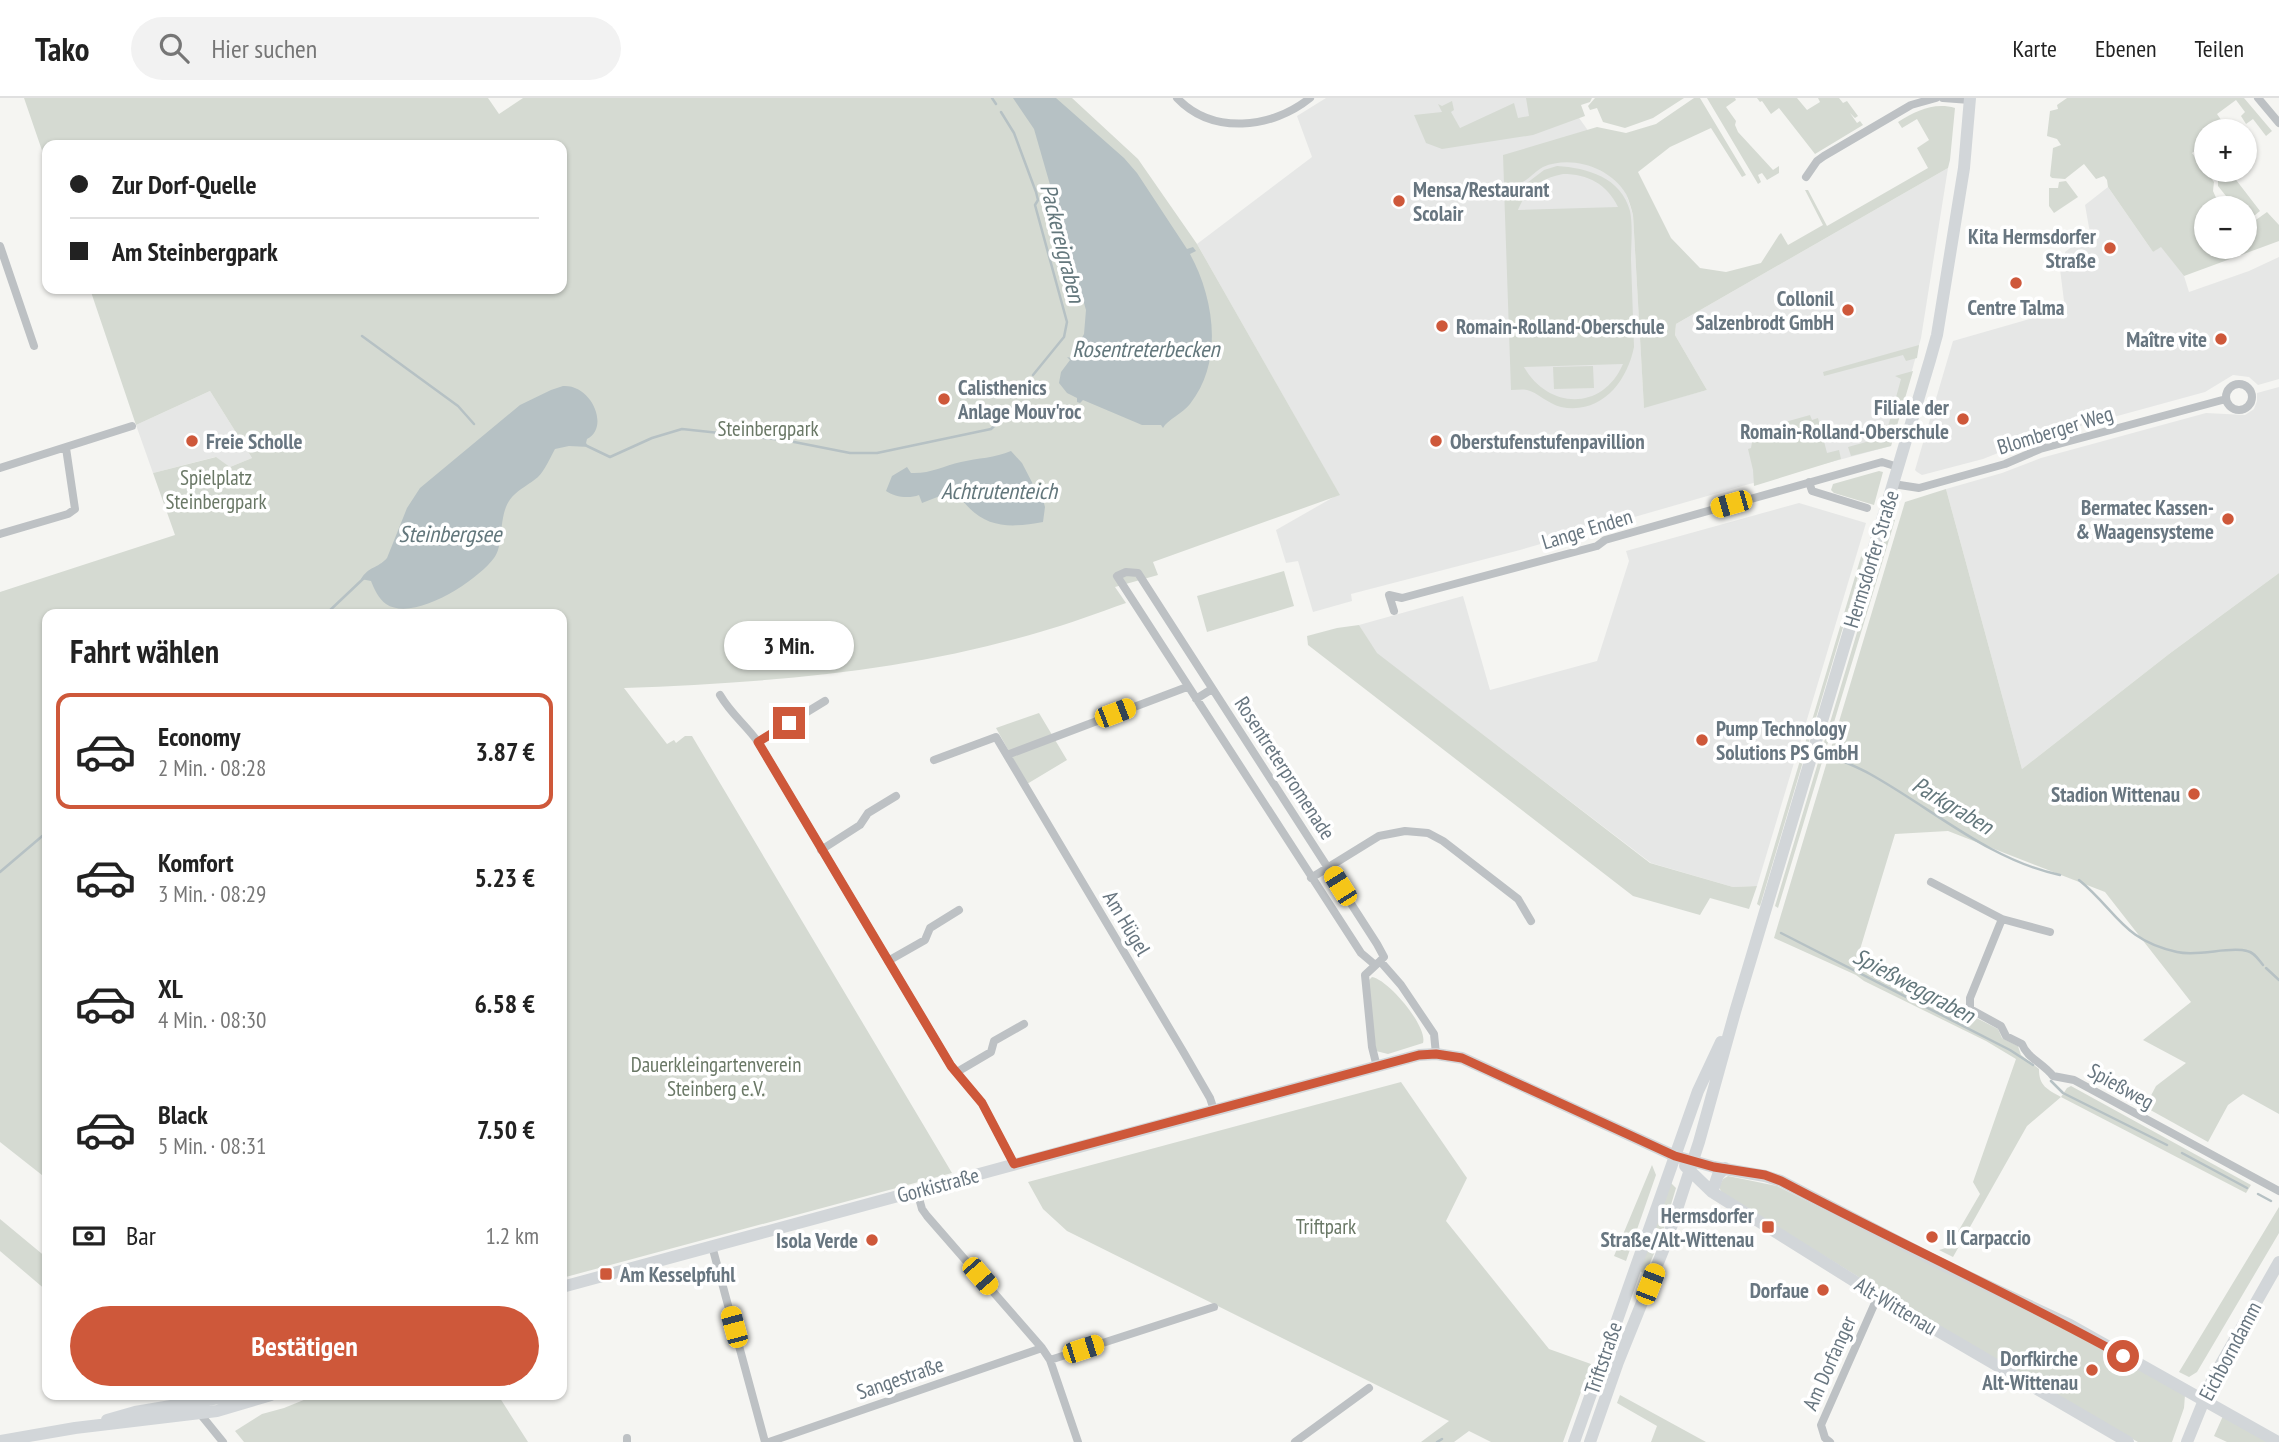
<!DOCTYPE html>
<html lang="de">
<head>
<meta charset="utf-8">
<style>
	body { margin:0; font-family:"PT Sans Narrow",sans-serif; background:#f2f2f2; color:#222; height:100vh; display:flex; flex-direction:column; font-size:26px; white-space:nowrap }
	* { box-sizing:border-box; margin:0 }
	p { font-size:23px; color:#767676 }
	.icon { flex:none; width:38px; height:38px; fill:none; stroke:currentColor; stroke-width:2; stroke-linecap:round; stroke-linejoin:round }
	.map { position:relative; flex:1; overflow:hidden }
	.details { position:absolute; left:42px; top:511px; width:525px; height:791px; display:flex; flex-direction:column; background:#fff; border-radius:14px; box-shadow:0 2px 5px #0004 }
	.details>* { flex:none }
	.top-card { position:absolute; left:42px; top:42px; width:525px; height:154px; border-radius:14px; box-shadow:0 2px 5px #0004; display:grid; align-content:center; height:154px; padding:0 28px; background:#fff }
	.fabs { position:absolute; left:2194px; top:21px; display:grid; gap:14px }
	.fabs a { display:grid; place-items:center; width:63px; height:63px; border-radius:50%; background:#fff; box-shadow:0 2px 5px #0004; font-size:35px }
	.end { position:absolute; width:32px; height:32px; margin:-16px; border:9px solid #ce583a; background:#fff; box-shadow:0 0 0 4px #fff }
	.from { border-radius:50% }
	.bubble { position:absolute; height:49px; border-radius:24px; background:#fff; box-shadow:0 2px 5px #0004; font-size:23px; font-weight:800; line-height:49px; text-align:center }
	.car { position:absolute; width:21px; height:42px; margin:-21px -10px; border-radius:9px; box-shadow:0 0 5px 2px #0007; background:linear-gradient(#f5c518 24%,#345 0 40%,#f5c518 0 76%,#345 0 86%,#f5c518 0) }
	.top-card b { display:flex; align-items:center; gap:24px; height:66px; font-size:26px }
	.top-card b+b { border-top:2px solid #e0e0e0 }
	.top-card i { width:18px; height:18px; background:#222 }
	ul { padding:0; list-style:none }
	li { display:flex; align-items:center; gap:21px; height:116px; margin:0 14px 10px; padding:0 14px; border:4px solid transparent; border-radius:14px }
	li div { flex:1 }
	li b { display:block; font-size:26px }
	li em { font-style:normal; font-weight:800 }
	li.current { border-color:#ce583a }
	li>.icon { width:63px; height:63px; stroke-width:1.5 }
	h2 { padding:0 28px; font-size:32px; line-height:84px }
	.pay { display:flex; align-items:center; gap:18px; height:77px; padding:0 28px; font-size:26px }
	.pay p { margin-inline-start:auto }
	.action { display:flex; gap:14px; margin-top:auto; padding:14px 28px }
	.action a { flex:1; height:80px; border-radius:42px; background:#ce583a; color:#fff; font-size:28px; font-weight:800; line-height:80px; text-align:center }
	header { display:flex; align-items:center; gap:42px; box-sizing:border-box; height:98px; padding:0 35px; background:#fff; border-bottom:2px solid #e0e0e0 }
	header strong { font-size:33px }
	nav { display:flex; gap:38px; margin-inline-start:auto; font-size:24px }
	.search { width:490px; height:63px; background:#f2f2f2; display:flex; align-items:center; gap:18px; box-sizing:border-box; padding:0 24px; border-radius:38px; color:#767676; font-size:26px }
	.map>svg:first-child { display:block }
	.built { fill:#e6e7e6 }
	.green { fill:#d5dad2; fill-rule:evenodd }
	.water { fill:#b6c1c4 }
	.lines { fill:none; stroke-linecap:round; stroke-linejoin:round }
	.stream { stroke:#b6c1c4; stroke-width:2.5 }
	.street { stroke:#bdc1c4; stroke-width:8 }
	.secondary { stroke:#d2d6d9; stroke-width:12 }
	.route { stroke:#ce583a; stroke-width:9 }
	.poi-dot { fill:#ce583a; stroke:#fff; stroke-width:2.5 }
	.labels { text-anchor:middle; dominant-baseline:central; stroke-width:7; stroke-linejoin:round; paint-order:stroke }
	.poi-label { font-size:21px; font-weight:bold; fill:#687680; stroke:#fff; text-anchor:end }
	.park-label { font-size:21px; fill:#6a7866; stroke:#fff }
	.street-label { font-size:21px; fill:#687680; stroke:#fff }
	.water-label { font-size:23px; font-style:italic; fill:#63777c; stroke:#fff }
</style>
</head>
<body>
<header>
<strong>Tako</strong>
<div class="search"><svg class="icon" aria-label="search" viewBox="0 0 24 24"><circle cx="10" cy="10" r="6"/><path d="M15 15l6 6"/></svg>Hier suchen</div>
<nav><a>Karte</a><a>Ebenen</a><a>Teilen</a></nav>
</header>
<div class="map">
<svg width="2279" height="1344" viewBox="0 0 2279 1344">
	<rect width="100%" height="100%" fill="#f5f5f2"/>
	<path class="built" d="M1326 0H1565L1606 58 1626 95 1633 117 1644 309 1707 292 1675 237 1676 226 1948 70 1921 240 1891 348 1742 388 1520 452 1351 496 1352 503 1313 514 1298 463 1286 465 1276 432 1339 396 1197 146 1312 59 1297 18Z
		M2108 89 2153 154 2161 148 2184 178 2189 194 2249 173 2279 159V281L2258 287 2249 279 2233 277 2205 294 2033 341 1983 361 1922 377 1917 374 1915 372 1953 243 2065 211 2059 163 2066 162 2065 154 2090 135 2085 107Z
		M2279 289V475L2169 556 2022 671 1946 391 2002 375 2041 360 2206 315 2245 317 2254 311 2257 303V295Z
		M210 293 252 360 230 369 215 359 153 375 136 327Z
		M1799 405 1866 425 1757 788 1733 789 1651 765 1376 555 1359 527 1463 498 1490 592 1597 563 1629 463 1626 453Z"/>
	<path class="green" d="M24 0H488L499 16 523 0H1072L1138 61 1197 146 1340 397 1153 464 1158 477 1115 489 1126 505C1097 515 1069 526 1040 534 906 574 764 585 624 590L667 646 674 642 676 645 685 638H692L952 1075 562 1180V516H47V1081L0 1044V494L175 437 153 375 216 359 230 369 252 360 210 293 136 327 90 191H562V47H47V67Z
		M1526 0H1592L1590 4 1581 7 1585 18 1533 37 1442 51 1426 45 1414 17 1442 14 1438 6 1442 8 1452 3 1454 12 1451 14 1460 30 1514 5 1518 20 1529 18Z
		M1595 0H1684L1653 20 1625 30 1603 24 1597 10 1590 12 1588 8Z
		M1694 0H1700L1746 77 1742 79 1711 30 1670 49 1638 74 1671 140 1700 170 1726 174 1761 165 1779 137 1781 135 1788 147 1823 127 1805 92H1808L1827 128 1928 70 1917 50 1929 42 1917 21 1902 30 1898 24C1916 13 1934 4 1955 10L1950 62 1948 70 1676 226 1675 237 1707 292 1644 310 1633 117C1631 110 1629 102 1626 96 1610 69 1571 57 1543 69 1535 73 1528 83 1520 85 1516 86 1509 85 1504 86L1503 57 1597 29 1626 35 1656 26Z
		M1707 0H1735L1736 2 1726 9 1736 23 1735 27 1738 34 1773 72 1779 68V75L1767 82 1762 75 1758 77 1761 84 1758 86Z
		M1757 0H1797L1807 12 1820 4 1818 0H1839L1843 5 1847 3 1858 18 1855 20 1850 15 1857 25 1860 23 1863 27 1815 56 1779 10 1771 16 1762 3 1760 4Z
		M2067 0H2244L2272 33 2266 38 2253 21 2246 26 2241 18 2245 14 2236 2 2217 16 2226 29 2220 33H2207V44L2192 55 2214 84 2213 93 2217 102 2225 104 2230 110H2207V149H2245V131L2252 132 2253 124 2267 114 2279 127V143L2184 178 2161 149 2153 154 2108 89 2107 82 2104 78 2096 81 2084 66 2065 81 2052 80 2050 78 2053 50 2061 47 2057 41 2047 38 2050 13 2058 11 2057 7Z
		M1557 68C1587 70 1621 79 1630 113 1633 128 1631 147 1631 162 1632 191 1633 220 1634 249 1627 284 1601 317 1561 309 1548 306 1537 294 1527 292 1522 291 1516 292 1511 292L1504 89 1523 88 1544 72ZM1563 76C1588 76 1607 86 1618 109L1518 112C1526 91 1541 80 1563 76ZM1623 266C1602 314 1548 311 1524 269Z
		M2230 74 2260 113 2249 122 2245 121V110H2236V106L2231 98H2226L2218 88V82Z
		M2066 83 2078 99 2054 115 2049 108V90H2058L2059 84Z
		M1919 247 1917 260 1906 263 1903 257 1824 278 1823 274Z
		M1593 268 1594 290 1554 291 1553 269Z
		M1913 273 1891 348 1851 358 1848 349 1877 341 1875 335 1886 336 1901 281 1895 278Z
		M1810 317 1812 322 1818 320 1827 355 1839 352 1841 361 1754 388 1753 372 1748 351 1751 350 1752 344 1750 334Z
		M1879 373 1883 374 1874 407 1834 395 1831 392 1833 386Z
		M1946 391 2022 671 2169 556 2279 475V1016L2243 996 2228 1007 2208 1044 2145 1009 2156 988 2186 965 2143 942 2191 904 2105 794 1948 733 1895 736 1858 858 1890 875 1899 876 1960 906 1961 912 1998 931 2002 940 2018 948 2021 957 2039 971C2039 988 2047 991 2061 999L2067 990 2071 988 2251 1087 2246 1095 2061 999 2027 1028 1953 1159 1939 1152 1949 1149 1980 1096 1973 1084 2016 961 1986 943 1864 883 1856 877 1774 840 1905 404Z
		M1891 421 1895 422 1778 810 1775 808Z
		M1863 452H1866L1760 808 1757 806Z
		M1284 473 1294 508 1207 534 1197 498Z
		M1359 527 1377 555 1650 765 1733 789 1757 788 1749 811 1710 800 1700 817 1633 798 1308 547 1307 538 1337 530Z
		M1039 615 1067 662 1027 686 996 630Z
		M1372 879C1389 882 1428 929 1423 945L1388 956 1376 953 1368 883Z
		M1401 984 1467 1080 1446 1123 1549 1251 1591 1266 1563 1344H1491L1469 1333 1454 1344H1421L1449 1323 1067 1133 1043 1111 1028 1084Z
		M1652 1067 1656 1077 1626 1163 1614 1158Z
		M1728 1078 1777 1088 1789 1094 2078 1238 2185 1297 2184 1310 2172 1344H2138L2023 1280 1722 1095 1719 1089 1723 1081Z
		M1670 1084 1676 1090 1661 1140 1645 1176 1640 1173Z
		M2279 1109V1135L2197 1274 2189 1279 2179 1274Z
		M0 1121 47 1160V1193L0 1153Z
		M316 1297H498L528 1344H244L235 1333 262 1316 284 1310Z
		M1620 1297 1706 1344H1651L1657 1328 1617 1305Z
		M2223 1318 2268 1344H2227L2214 1338Z"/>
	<path class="water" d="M1013 0H1056L1124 60 1137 75 1187 151 1193 149 1196 153 1190 156C1214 200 1224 263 1190 306 1183 315 1167 322 1163 330L1161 327H1142L1083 302 1080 305 1077 304V300L1067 295 1059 285 1061 274 1070 262 1067 259 1071 260 1084 236 1086 212 1034 31Z
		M563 288C592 286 610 330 587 341L586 345 589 349 569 348 555 351C550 360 545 372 538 379 530 386 519 391 512 399 497 416 505 446 494 460 478 482 414 525 386 506 379 501 374 491 371 483L361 481C369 468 377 471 387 460L407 410 420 390 520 307 551 292Z
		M1011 353 1022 365 1036 392 1042 398 1045 409 1043 424C1010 430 985 431 962 402L940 398 922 405 919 397C909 401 894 399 886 393L892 378 907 369 911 375C930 376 943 368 961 364 978 360 995 360 1011 353Z"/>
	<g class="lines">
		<path class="stream" d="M992 0 996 6
			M1001 14 1014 35 1036 94 1038 102 1035 107 1067 224 1064 239 1033 277
			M362 238 458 308 474 326
			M1012 310 1015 307
			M587 348 610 359 652 340 682 331 784 342 850 355H877L991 331 1009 314
			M326 516 364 480
			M1831 658C1844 664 1858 669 1870 676 1933 711 1989 762 2060 777
			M0 774 47 734
			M2079 782C2117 813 2122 842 2177 854 2199 859 2229 848 2247 853 2254 854 2258 861 2263 867
			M1781 835 2010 952 2033 967
			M2266 870 2279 882
			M2051 983 2063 995 2167 1047
			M2182 1055 2247 1090
			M2258 1096 2271 1103
			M1437 1344 1442 1341"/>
		<path class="street" d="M1177 0C1212 37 1272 31 1310 0
			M1943 0 1970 2
			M2258 0 2279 25
			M1806 79 1817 63 1824 58 1911 7 1936 0
			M0 148 34 248
			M2226 299a13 13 0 1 1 26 0a13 13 0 1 1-26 0Z
			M0 370 132 328
			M1809 384 1812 393 1867 410
			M1893 386 1919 390 2005 366 2040 351 2226 301
			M0 436 68 416 75 411 66 350
			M1394 513 1389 497 1402 500 1597 448 1605 442 1882 364 1898 369
			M720 597C731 616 746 627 758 644L951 968 982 1005 1014 1066
			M1196 601 1212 591
			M758 644 825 603
			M1007 657 1187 589
			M934 662 996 639 1184 955 1210 1000 1214 1012
			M821 752 860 727 868 715 896 698
			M1311 780 1379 738 1405 733 1428 735 1443 743 1518 801 1531 823
			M1931 784 2002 821 2050 834
			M2002 821 1970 900V911L2001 928 2006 938 2022 946C2027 960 2043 965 2053 978L2074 982 2279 1093
			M888 863 925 842 930 830 959 812
			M1380 863 1401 887 1434 936 1436 956
			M1374 866 1361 855 1117 478 1126 474 1138 475 1145 486 1377 846 1384 859 1380 863
			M1377 969 1372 949 1365 877 1379 864
			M957 974 991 954 994 943 1024 926
			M917 1093 922 1111 927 1118 1042 1250 1050 1262 1078 1344
			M712 1148 765 1344
			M1050 1262 1214 1209
			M197 1312 223 1344
			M627 1344V1340
			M769 1344 1042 1250
			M1295 1344 1369 1290
			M1830 1344 1825 1340 1821 1327 1878 1198"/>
		<path class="secondary" d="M1685 1068 1712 1094 1878 1198 2128 1344
			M1712 1094 1718 1077 1725 1070
			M562 1189 1419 957 1436 956 1462 960 1675 1058 1714 1069 1765 1078 1781 1083 1941 1166 2070 1227 2278 1344
			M107 1322 135 1314 237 1297
			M0 1343 75 1330 217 1313 271 1297
			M1574 1344 1698 993 1721 944
			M1590 1344 1618 1264 1666 1145 1699 1044 1735 914 1930 262 1937 237 1964 70 1970 0
			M2187 1344 2213 1280 2279 1164"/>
	</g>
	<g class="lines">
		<path class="route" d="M789 625 758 644 951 968 982 1005 1014 1066 1419 957 1436 956 1462 960 1675 1058 1714 1069 1765 1077 1781 1083C1894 1143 2011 1196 2123 1258"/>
	</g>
	<g class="poi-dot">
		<circle cx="1399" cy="103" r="7"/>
		<circle cx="2110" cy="150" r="7"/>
		<circle cx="2016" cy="185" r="7"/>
		<circle cx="1848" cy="212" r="7"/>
		<circle cx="1442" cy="228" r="7"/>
		<circle cx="2221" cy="241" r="7"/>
		<circle cx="944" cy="301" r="7"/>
		<circle cx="1963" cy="321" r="7"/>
		<circle cx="192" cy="343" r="7"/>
		<circle cx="1436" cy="343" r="7"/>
		<circle cx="2228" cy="421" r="7"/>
		<circle cx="1702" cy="642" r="7"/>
		<circle cx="2194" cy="696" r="7"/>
		<rect x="1761" y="1122" width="14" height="14" rx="3.5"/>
		<circle cx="1932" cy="1139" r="7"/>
		<circle cx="872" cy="1142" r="7"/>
		<rect x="599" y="1169" width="14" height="14" rx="3.5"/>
		<circle cx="1823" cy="1192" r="7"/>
		<circle cx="2092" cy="1272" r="7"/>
	</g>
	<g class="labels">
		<g class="poi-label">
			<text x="1413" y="91" text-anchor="start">Mensa/Restaurant<tspan x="1413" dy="24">Scolair</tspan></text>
			<text x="2096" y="138">Kita Hermsdorfer<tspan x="2096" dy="24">Straße</tspan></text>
			<text x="1834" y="200">Collonil<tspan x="1834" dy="24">Salzenbrodt GmbH</tspan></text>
			<text x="2016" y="209" text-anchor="middle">Centre Talma</text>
			<text x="1456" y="228" text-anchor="start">Romain-Rolland-Oberschule</text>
			<text x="2207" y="241">Maître vite</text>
			<text x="958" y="289" text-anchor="start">Calisthenics<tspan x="958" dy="24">Anlage Mouv'roc</tspan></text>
			<text x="1949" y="309">Filiale der<tspan x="1949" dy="24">Romain-Rolland-Oberschule</tspan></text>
			<text x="206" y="343" text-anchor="start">Freie Scholle</text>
			<text x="1450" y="343" text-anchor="start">Oberstufenstufenpavillion</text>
			<text x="2214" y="409">Bermatec Kassen-<tspan x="2214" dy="24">&amp; Waagensysteme</tspan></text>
			<text x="1716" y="630" text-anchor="start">Pump Technology<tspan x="1716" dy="24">Solutions PS GmbH</tspan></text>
			<text x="2180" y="696">Stadion Wittenau</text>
			<text x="1754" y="1117">Hermsdorfer<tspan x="1754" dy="24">Straße/Alt-Wittenau</tspan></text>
			<text x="1946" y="1139" text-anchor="start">Il Carpaccio</text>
			<text x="858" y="1142">Isola Verde</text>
			<text x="620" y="1176" text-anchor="start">Am Kesselpfuhl</text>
			<text x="1809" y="1192">Dorfaue</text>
			<text x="2078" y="1260">Dorfkirche<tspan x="2078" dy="24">Alt-Wittenau</tspan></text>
		</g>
		<g class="park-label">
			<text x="768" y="330">Steinbergpark</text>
			<text x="216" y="379">Spielplatz<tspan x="216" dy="24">Steinbergpark</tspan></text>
			<text x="716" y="966">Dauerkleingartenverein<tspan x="716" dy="24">Steinberg e.V.</tspan></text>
			<text x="1326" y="1128">Triftpark</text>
		</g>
		<g class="street-label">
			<text transform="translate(2055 332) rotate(-17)">Blomberger Weg</text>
			<text transform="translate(1587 431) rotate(-17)">Lange Enden</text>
			<text transform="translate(1871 461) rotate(-73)">Hermsdorfer Straße</text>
			<text transform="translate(1285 670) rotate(57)">Rosentreterpromenade</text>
			<text transform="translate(1127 825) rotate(59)">Am Hügel</text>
			<text transform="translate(2121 988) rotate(29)">Spießweg</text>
			<text transform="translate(938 1087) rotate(-15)">Gorkistraße</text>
			<text transform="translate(1896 1208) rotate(31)">Alt-Wittenau</text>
			<text transform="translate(2230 1253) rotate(-62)">Eichborndamm</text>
			<text transform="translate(1603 1260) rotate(-71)">Triftstraße</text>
			<text transform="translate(1829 1265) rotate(-66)">Am Dorfanger</text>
			<text transform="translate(900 1280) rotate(-19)">Sangestraße</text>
		</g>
		<g class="water-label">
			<text transform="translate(1063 145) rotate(76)">Packereigraben</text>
			<text x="1146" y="250">Rosentreterbecken</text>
			<text x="999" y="392">Achtrutenteich</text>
			<text x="450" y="435">Steinbergsee</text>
			<text transform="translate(1953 707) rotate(31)">Parkgraben</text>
			<text transform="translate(1914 887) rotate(28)">Spießweggraben</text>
		</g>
	</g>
</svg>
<div class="fabs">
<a>+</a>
<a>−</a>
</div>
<i class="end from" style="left:2123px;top:1258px"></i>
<i class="end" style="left:789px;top:625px"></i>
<div class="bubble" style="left:724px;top:523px;width:130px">3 Min.</div>
<i class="car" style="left:1731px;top:406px;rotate:254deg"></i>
<i class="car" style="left:1115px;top:615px;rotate:69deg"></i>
<i class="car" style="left:1340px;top:788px;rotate:328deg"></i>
<i class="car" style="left:980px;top:1178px;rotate:139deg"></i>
<i class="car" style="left:1650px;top:1186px;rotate:21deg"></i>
<i class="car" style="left:734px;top:1229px;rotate:345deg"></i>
<i class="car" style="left:1083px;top:1251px;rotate:72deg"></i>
<div class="top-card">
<b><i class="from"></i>Zur Dorf-Quelle</b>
<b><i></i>Am Steinbergpark</b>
</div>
<section class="details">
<h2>Fahrt wählen</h2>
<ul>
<li class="current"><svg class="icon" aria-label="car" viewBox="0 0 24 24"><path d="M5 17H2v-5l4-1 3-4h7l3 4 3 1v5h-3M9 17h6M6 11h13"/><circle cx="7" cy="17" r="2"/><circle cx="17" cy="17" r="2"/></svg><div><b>Economy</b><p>2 Min. · 08:28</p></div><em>3.87 €</em></li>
<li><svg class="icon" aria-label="car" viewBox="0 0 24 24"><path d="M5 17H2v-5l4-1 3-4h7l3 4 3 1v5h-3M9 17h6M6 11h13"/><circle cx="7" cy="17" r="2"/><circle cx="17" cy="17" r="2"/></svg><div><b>Komfort</b><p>3 Min. · 08:29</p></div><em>5.23 €</em></li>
<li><svg class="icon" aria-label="car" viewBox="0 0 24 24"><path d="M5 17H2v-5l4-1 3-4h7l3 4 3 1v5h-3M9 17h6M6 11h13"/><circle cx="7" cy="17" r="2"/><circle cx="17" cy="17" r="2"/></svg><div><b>XL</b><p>4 Min. · 08:30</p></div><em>6.58 €</em></li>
<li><svg class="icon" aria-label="car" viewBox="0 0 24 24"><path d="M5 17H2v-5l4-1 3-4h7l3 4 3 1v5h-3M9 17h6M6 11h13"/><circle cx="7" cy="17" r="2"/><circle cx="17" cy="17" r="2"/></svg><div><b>Black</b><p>5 Min. · 08:31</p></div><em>7.50 €</em></li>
</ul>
<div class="pay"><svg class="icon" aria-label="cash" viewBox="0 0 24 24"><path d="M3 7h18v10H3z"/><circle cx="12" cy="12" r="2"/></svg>Bar<p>1.2 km</p></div>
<div class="action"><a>Bestätigen</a></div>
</section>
</div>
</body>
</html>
